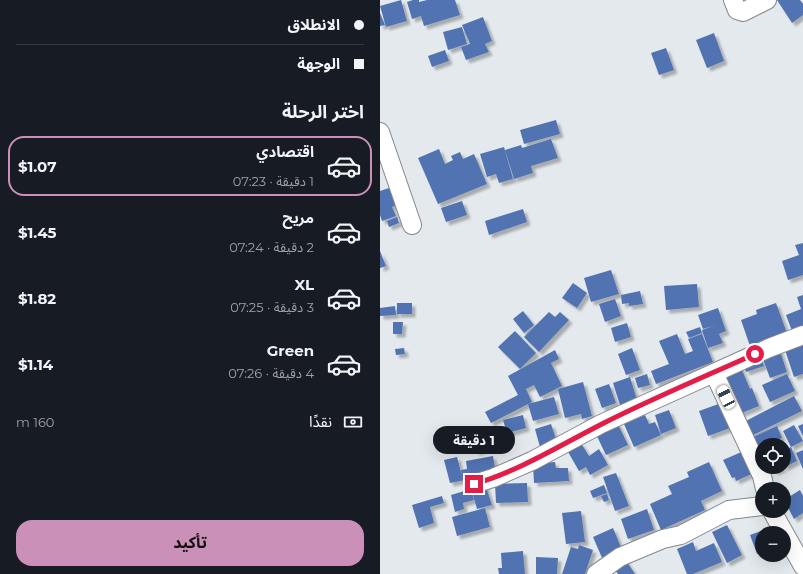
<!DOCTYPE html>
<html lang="ar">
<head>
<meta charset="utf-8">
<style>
	body { margin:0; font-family:Montserrat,"Noto Sans Arabic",sans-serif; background:#242831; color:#f1f3f6; direction:rtl; height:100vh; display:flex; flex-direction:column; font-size:15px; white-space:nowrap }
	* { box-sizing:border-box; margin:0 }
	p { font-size:13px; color:#9ea1a6 }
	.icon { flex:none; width:22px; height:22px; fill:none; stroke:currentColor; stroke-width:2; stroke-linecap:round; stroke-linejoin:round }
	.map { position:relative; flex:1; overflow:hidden; direction:ltr }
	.details { display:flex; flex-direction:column; background:#171b24; width:380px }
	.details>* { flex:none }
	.banner { display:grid; align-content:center; height:88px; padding:0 16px; background:#171b24 }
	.buttons { position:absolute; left:375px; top:438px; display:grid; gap:8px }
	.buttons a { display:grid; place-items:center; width:36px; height:36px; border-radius:50%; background:#171b24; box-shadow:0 4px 16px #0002; font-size:20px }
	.end { position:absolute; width:18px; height:18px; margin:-9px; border:5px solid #e11d48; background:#fff; box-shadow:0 0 0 2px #fff }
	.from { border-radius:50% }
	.bubble { position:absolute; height:28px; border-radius:14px; background:#171b24; box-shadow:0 4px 16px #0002; font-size:13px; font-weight:700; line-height:28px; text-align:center; direction:rtl }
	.car { position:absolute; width:12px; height:24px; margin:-12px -6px; border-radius:5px; box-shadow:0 0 3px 1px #0007; background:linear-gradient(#fff 24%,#345 0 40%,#fff 0 76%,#345 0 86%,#fff 0) }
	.banner b { display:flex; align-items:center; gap:14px; height:38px; font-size:15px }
	.banner b+b { border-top:1px solid #363941 }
	.banner i { width:10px; height:10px; background:#f1f3f6 }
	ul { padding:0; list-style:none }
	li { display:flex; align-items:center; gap:12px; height:60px; margin:0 8px 6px; padding:0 8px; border:2px solid transparent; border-radius:16px }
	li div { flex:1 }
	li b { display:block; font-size:15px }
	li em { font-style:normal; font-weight:700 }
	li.current { border-color:#ca90b7 }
	li>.icon { width:36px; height:36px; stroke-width:1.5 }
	h2 { padding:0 16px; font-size:18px; line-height:48px }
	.pay { display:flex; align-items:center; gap:10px; height:44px; padding:0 16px; font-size:15px }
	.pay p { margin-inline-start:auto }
	.action { display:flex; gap:8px; margin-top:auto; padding:8px 16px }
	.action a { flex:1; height:46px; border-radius:16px; background:#ca90b7; color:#111; font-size:16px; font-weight:700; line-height:46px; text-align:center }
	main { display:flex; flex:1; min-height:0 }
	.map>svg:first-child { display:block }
	.building { fill:#5173b2; filter:url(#shadow) }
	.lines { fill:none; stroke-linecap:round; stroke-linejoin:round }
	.minor-casing { stroke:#84898c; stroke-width:20 }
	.minor { stroke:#fff; stroke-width:18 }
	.route { stroke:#e11d48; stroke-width:5 }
</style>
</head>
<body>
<main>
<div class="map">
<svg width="423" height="574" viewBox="0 0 423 574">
	<defs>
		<filter id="shadow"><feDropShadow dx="3.5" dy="3.5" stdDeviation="1" flood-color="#0004"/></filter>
	</defs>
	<rect width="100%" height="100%" fill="#e4e9ed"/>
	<path class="building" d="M21 0 27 21 6 27 0 6Z
		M33 0H39V2L47 0H75L80 15 44 26 41 16 32 19 27 2Z
		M397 0H420L423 4V15L412 23Z
		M0 13 5 25 0 26Z
		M103 17 112 41 105 44 109 52 86 60 81 47 90 44 82 25Z
		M82 27 87 44 68 50 63 32Z
		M334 33 344 61 327 68 316 40Z
		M286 48 294 70 279 75 271 53Z
		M65 50 69 61 52 67 48 56Z
		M176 120 180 134 144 144 140 130Z
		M171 139 178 158 151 166 153 173 134 179 125 150 141 145 142 148Z
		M124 147 133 179 119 183 116 174 107 177 100 154Z
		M59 149 65 164 73 160 71 156 80 152 83 159 94 154 107 184 58 204 38 158Z
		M9 188 16 205 12 207 16 216 2 221 0 215V191Z
		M82 201 87 215 66 222 61 208Z
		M143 209 147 222 109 235 105 221Z
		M17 217 19 223 9 227 7 221Z
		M423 243V275L408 280 402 261 419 255 415 245Z
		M0 251 6 266 0 268Z
		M231 270 239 294 211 302 204 278Z
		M193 283 207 293 197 308 182 298Z
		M317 284 319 307 286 310 284 286Z
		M260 291 263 304 249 306V303L242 304 241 295Z
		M423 295V327L412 331 406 315 421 309 417 297Z
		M235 299 241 316 225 322 219 304Z
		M17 303H32V314H17Z
		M396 303 407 333 371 349 361 320 377 314 376 310Z
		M15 306 16 315 0 316V308Z
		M338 308 346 331 339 334 343 343 328 348 322 330 336 325 323 329 318 315Z
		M143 311 154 325 144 333 133 319Z
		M169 312 175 317 180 312 189 320 159 352 144 337Z
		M13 322H23L22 334H13Z
		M247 323 251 337 235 342 231 328Z
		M320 327 322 333 309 338 306 332Z
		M135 331 156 353 140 369 118 347Z
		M297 334 305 354 313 351 308 339 322 334 333 362 276 384 271 371 289 364 279 341Z
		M423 340V374L414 377 404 347Z
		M24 348 25 354 16 355 15 349Z
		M252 348 260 370 246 375 238 354Z
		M399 348 407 372 390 378 381 354Z
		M175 350 179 359 171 363 182 386 160 397 154 385 146 389 152 402 111 423 105 412 138 395 128 376Z
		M381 357 384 366 366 372 363 363Z
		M359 363 370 389 372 388 379 406 359 414 340 380 348 377 345 369Z
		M267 374 270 385 258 388 255 378Z
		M407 374 415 391 390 402 382 385Z
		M250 377 257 400 240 405 233 383Z
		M203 382 212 416 202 419 201 414 185 418 178 389Z
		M229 384 236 403 222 408 215 389Z
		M414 396 422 411 371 436 364 422Z
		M174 397 179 414 153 421 148 404Z
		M344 402 353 427 328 436 319 411Z
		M289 410 296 428 281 434 275 415Z
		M143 415 146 428 127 433 123 420Z
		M265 415 269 424 275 422 281 435 254 447 244 424Z
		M237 422 248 445 226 455 215 432Z
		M171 424 177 442 160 447 155 429Z
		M423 424V436L418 426Z
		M414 425 423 441 411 447 403 431Z
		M113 426 119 444 96 452 90 434Z
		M397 426 402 438 395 441 397 445H382V457L373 437Z
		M201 443 209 456 219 449 228 465 210 475 206 467 199 471 187 450Z
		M411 447 417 461 395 472 393 467H404V450Z
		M366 450 376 472 356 481 355 477 352 478 343 460Z
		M423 450V469L416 453Z
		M113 456 116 474 70 483 64 460 77 457 82 476 81 470 87 469 86 461Z
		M175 462 176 468H188L189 481 154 483 153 464Z
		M329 462 342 491 321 501 325 510 281 530 270 504 292 494 288 486 309 477 307 472Z
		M236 473 249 506 235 511 223 477Z
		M147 483 148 502 116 503 115 484Z
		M105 484 112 505 97 509 91 488Z
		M224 485 227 493 213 498 210 491Z
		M91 489 94 500 83 503 84 509 75 512 71 495Z
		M420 490 423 496V513L414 519 404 500Z
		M227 494 229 500 224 502 221 496Z
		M62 496 64 503 50 507 54 523 39 528 32 505Z
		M105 508 110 527 77 536 72 517Z
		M267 509 274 530 248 539 241 519Z
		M201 511 205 542 186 544 182 513Z
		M347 525 362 555 347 563 332 532Z
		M397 525 400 533H382V552L377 554 370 535Z
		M233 528 243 552 223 560 213 537Z
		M313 542 316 551 334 543 342 562 313 574H307L297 549Z
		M199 545 213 550 205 574H182L191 547 198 549Z
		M143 551 145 574H119L118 568H122L121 553Z
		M156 557 178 558 177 574H156Z
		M245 559 255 574H238L233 567Z"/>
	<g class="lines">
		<defs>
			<path id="minor" d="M353 0 357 10 363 12 387 0
				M0 132 32 225
				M334 373 382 476 385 489
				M94 484 113 478 152 461 221 424 389 348 423 335
				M392 511 423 566
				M216 574 240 557 283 539 301 535 349 510 382 506"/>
		</defs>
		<use href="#minor" class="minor-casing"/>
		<use href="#minor" class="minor"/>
	</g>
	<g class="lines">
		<path class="route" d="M94 484C139 471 179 446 220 425 271 399 324 377 375 354"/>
	</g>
</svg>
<div class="buttons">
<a><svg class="icon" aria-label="locate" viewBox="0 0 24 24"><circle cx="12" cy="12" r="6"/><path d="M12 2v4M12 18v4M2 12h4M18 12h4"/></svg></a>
<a>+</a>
<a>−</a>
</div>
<i class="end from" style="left:375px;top:354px"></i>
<i class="end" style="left:94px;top:484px"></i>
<div class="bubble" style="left:53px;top:426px;width:82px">1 دقيقة</div>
<i class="car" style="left:346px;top:397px;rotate:334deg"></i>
</div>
<section class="details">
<div class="banner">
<b><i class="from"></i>الانطلاق</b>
<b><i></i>الوجهة</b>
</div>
<h2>اختر الرحلة</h2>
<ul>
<li class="current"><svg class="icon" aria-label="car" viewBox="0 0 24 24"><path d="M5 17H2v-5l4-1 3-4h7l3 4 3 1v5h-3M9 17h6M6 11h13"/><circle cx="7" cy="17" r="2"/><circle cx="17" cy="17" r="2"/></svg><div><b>اقتصادي</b><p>1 دقيقة · 07:23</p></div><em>$1.07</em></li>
<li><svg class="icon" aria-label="car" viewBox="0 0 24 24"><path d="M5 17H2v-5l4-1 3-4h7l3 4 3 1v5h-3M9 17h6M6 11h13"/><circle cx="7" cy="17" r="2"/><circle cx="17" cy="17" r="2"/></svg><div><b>مريح</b><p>2 دقيقة · 07:24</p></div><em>$1.45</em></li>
<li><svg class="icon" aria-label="car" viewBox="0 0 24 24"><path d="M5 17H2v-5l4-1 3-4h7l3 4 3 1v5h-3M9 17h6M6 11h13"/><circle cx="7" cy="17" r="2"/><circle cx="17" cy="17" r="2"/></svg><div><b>XL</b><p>3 دقيقة · 07:25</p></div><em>$1.82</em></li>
<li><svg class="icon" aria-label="car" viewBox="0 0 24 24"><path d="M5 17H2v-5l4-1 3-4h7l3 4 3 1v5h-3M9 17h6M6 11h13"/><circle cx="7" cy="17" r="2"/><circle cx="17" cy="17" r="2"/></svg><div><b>Green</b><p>4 دقيقة · 07:26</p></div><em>$1.14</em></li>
</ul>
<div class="pay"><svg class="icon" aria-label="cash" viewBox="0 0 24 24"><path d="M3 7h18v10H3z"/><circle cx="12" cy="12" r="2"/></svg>نقدًا<p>160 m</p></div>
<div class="action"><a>تأكيد</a></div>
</section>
</main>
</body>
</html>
